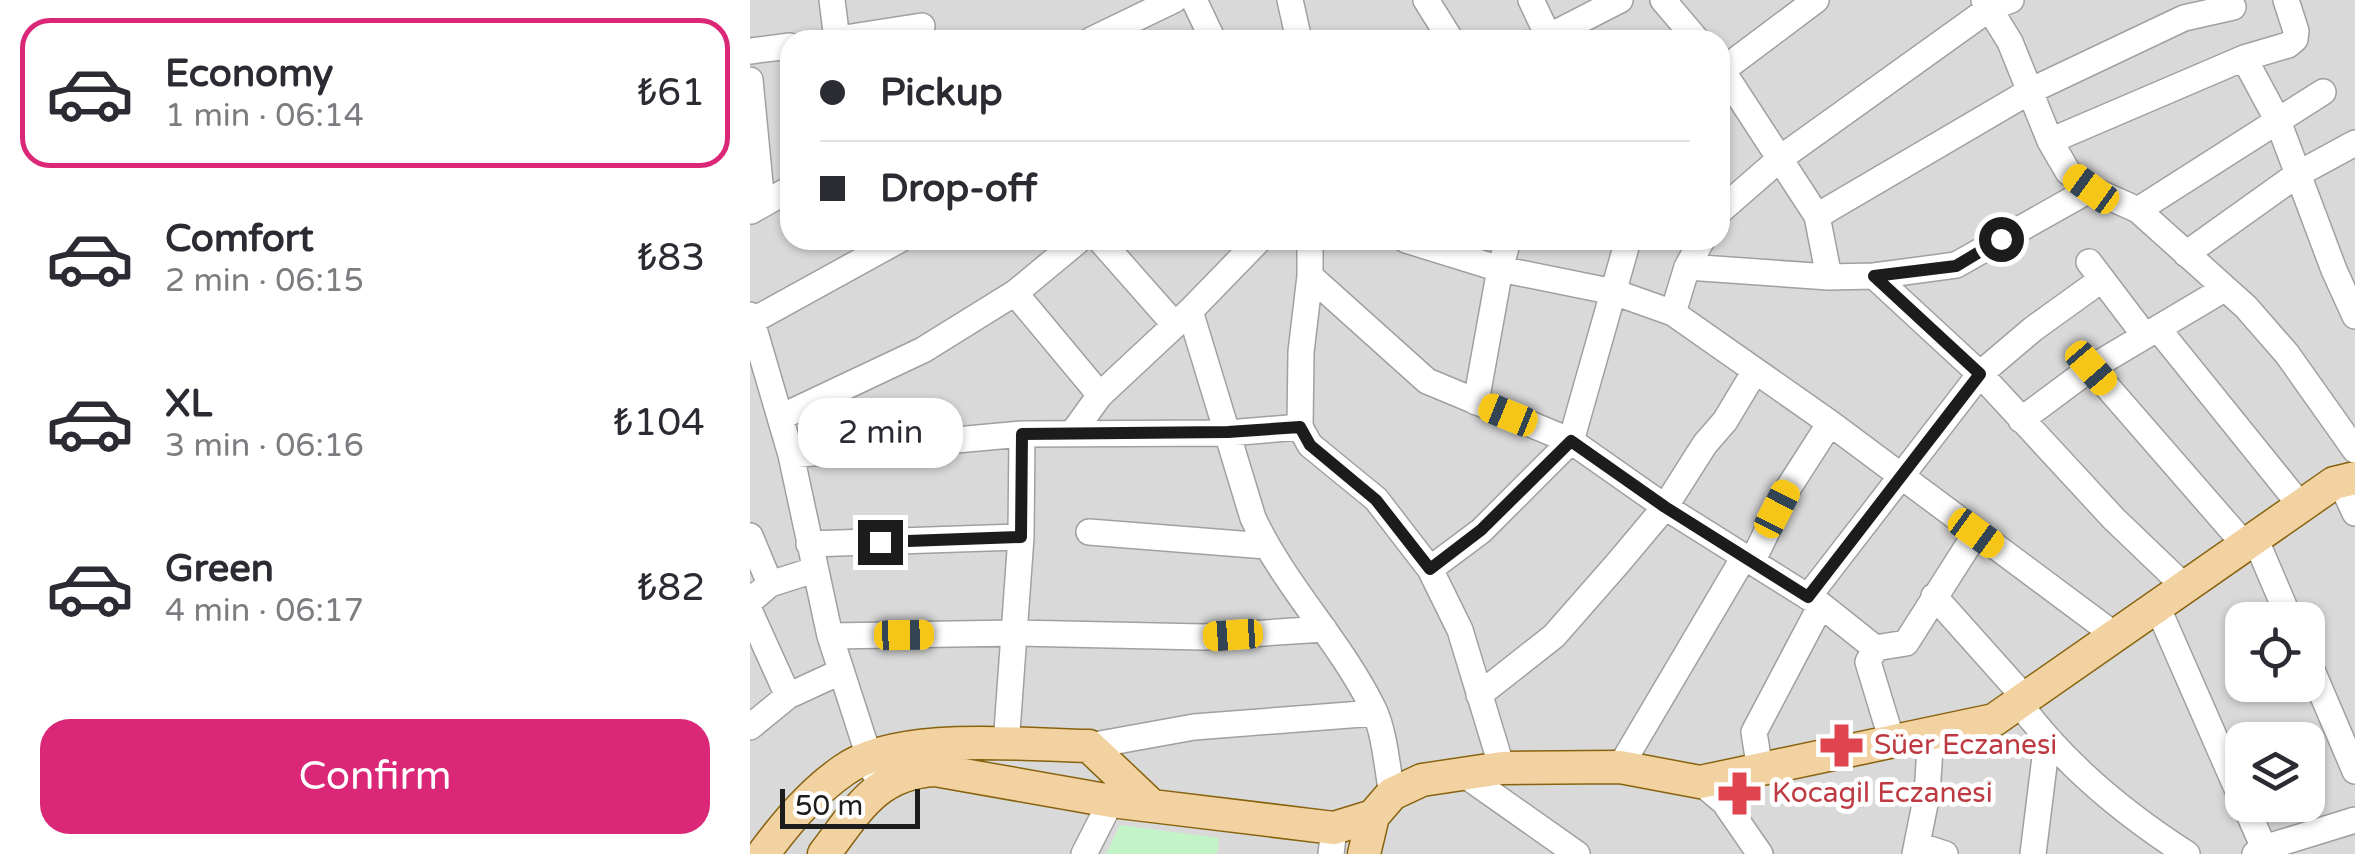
<!DOCTYPE html>
<html lang="en">
<head>
<meta charset="utf-8">
<style>
	body { margin:0; font-family:"Varela Round",sans-serif; background:#f7f7f7; color:#2b2b33; height:100vh; display:flex; flex-direction:column; font-size:38px; white-space:nowrap }
	* { box-sizing:border-box; margin:0 }
	p { font-size:32px; color:#7c7c81 }
	.icon { flex:none; width:55px; height:55px; fill:none; stroke:currentColor; stroke-width:2; stroke-linecap:round; stroke-linejoin:round }
	.map { position:relative; flex:1; overflow:hidden }
	.drawer { display:flex; flex-direction:column; background:#fff; width:750px }
	.drawer>* { flex:none }
	.banner { position:absolute; left:30px; top:30px; width:950px; height:220px; border-radius:30px; box-shadow:0 2px 8px #0004; display:grid; align-content:center; height:220px; padding:0 40px; background:#fff }
	.tools { position:absolute; left:1475px; top:602px; display:grid; gap:20px }
	.tools a { display:grid; place-items:center; width:100px; height:100px; border-radius:20px; background:#fff; box-shadow:0 2px 8px #0004; font-size:50px }
	.scale { position:absolute; left:30px; bottom:25px; width:140px; box-sizing:border-box; padding-left:10px; border:5px solid #1c1c1c; border-top:0; font-size:28px; line-height:35px; white-space:nowrap; color:#1c1c1c; -webkit-text-stroke:8px #fff; paint-order:stroke }
	.end { position:absolute; width:45px; height:45px; margin:-22px; border:12px solid #1c1c1c; background:#fff; box-shadow:0 0 0 5px #fff }
	.from { border-radius:50% }
	.bubble { position:absolute; height:70px; border-radius:30px; background:#fff; box-shadow:0 2px 8px #0004; font-size:32px; font-weight:600; line-height:70px; text-align:center }
	.car { position:absolute; width:30px; height:60px; margin:-30px -15px; border-radius:12px; box-shadow:0 0 8px 2px #0007; background:linear-gradient(#f5c518 24%,#345 0 40%,#f5c518 0 76%,#345 0 86%,#f5c518 0) }
	.banner b { display:flex; align-items:center; gap:35px; height:95px; font-size:38px }
	.banner b+b { border-top:2px solid #e1e1e2 }
	.banner i { width:25px; height:25px; background:#2b2b33 }
	ul { padding:18px 0 0; list-style:none }
	li { display:flex; align-items:center; gap:30px; height:150px; margin:0 20px 15px; padding:0 20px; border:5px solid transparent; border-radius:30px }
	li div { flex:1 }
	li b { display:block; font-size:38px }
	li em { font-style:normal; font-weight:600 }
	li.active { border-color:#db2777 }
	li>.icon { width:90px; height:90px; stroke-width:1.5 }
	.cta { display:flex; gap:20px; margin-top:auto; padding:20px 40px }
	.cta a { flex:1; height:115px; border-radius:30px; background:#db2777; color:#fff; font-size:40px; font-weight:600; line-height:115px; text-align:center }
	main { display:flex; flex:1; min-height:0 }
	.map>svg:first-child { display:block }
	.residential { fill:#dad9d9; fill-rule:evenodd }
	.park { fill:#c3f4c8 }
	.lines { fill:none; stroke-linecap:round; stroke-linejoin:round }
	.minor-casing { stroke:#a0a0a0; stroke-width:28 }
	.major-casing { stroke:#87630d; stroke-width:35 }
	.minor { stroke:#fff; stroke-width:25 }
	.major { stroke:#f3d2a2; stroke-width:32 }
	.route { stroke:#1c1c1c; stroke-width:12 }
	.labels { text-anchor:middle; dominant-baseline:central; stroke-width:10; stroke-linejoin:round; paint-order:stroke }
	.health-label { font-size:28px; fill:#be3a42; stroke:#fff; text-anchor:start }
</style>
</head>
<body>
<main>
<section class="drawer">
<ul>
<li class="active"><svg class="icon" aria-label="car" viewBox="0 0 24 24"><path d="M5 17H2v-5l4-1 3-4h7l3 4 3 1v5h-3M9 17h6M6 11h13"/><circle cx="7" cy="17" r="2"/><circle cx="17" cy="17" r="2"/></svg><div><b>Economy</b><p>1 min · 06:14</p></div><em>₺61</em></li>
<li><svg class="icon" aria-label="car" viewBox="0 0 24 24"><path d="M5 17H2v-5l4-1 3-4h7l3 4 3 1v5h-3M9 17h6M6 11h13"/><circle cx="7" cy="17" r="2"/><circle cx="17" cy="17" r="2"/></svg><div><b>Comfort</b><p>2 min · 06:15</p></div><em>₺83</em></li>
<li><svg class="icon" aria-label="car" viewBox="0 0 24 24"><path d="M5 17H2v-5l4-1 3-4h7l3 4 3 1v5h-3M9 17h6M6 11h13"/><circle cx="7" cy="17" r="2"/><circle cx="17" cy="17" r="2"/></svg><div><b>XL</b><p>3 min · 06:16</p></div><em>₺104</em></li>
<li><svg class="icon" aria-label="car" viewBox="0 0 24 24"><path d="M5 17H2v-5l4-1 3-4h7l3 4 3 1v5h-3M9 17h6M6 11h13"/><circle cx="7" cy="17" r="2"/><circle cx="17" cy="17" r="2"/></svg><div><b>Green</b><p>4 min · 06:17</p></div><em>₺82</em></li>
</ul>
<div class="cta"><a>Confirm</a></div>
</section>
<div class="map">
<svg width="1605" height="854" viewBox="0 0 1605 854">
	<rect width="100%" height="100%" fill="#edeae3"/>
	<path class="residential" d="M0 0H1605V854H0ZM40 40H970V240H40ZM1492 620H1558V685H1492ZM1492 740H1558V805H1492Z"/>
	<path class="park" d="M370 825 469 838 467 854H356Z"/>
	<g class="lines">
		<defs>
			<path id="minor" d="M82 0 87 40
				M444 0 463 40
				M540 0 549 40
				M676 0 701 40
				M781 0 800 40
				M913 0 947 40
				M1234 0 1260 42 1300 141 1318 172 1341 189 1388 210 1496 307 1537 354 1605 450
				M82 40 172 26
				M341 40 424 0
				M792 40 870 0
				M0 51 40 46
				M1494 58 1528 121 1584 270 1605 316
				M970 67 1067 216 1079 277
				M970 72 1066 0
				M0 80 12 204
				M1300 141 1494 58 1538 45 1545 39 1546 31 1536 0
				M1388 210 1573 92
				M1 211 40 189
				M970 211 1032 157 1240 8 1261 0
				M1067 216 1280 91 1434 18 1483 7
				M350 240 425 325
				M560 240V276L551 352 550 427 560 445 626 499 680 569 710 630 752 768
				M656 240 750 269 864 292 923 313 1080 423 1366 636
				M1436 254 1548 174 1605 143
				M1339 262 1395 336
				M937 267 1079 277 1124 276 1206 265 1341 189
				M560 276 677 381 821 441 915 507 1071 605 1125 648
				M1124 276 1230 374 1364 519 1435 587
				M265 293 350 395
				M440 311 503 518C535 587 591 642 624 710 635 734 637 768 642 794
				M923 313 937 267 952 240
				M0 315 41 455 80 636 124 772
				M2 321 149 240
				M1409 330 1551 506
				M1341 368 1495 545
				M726 402 750 269 758 240
				M31 417 173 350 265 293 329 240
				M1271 420 1341 368 1474 289
				M324 431 350 395 440 311 509 240
				M41 455 272 434 478 433 550 427
				M1591 483 1605 513
				M339 532 516 546
				M0 536 20 584
				M1505 538 1540 620
				M59 544 271 537
				M1002 562 1037 490 1080 423
				M680 569 731 531 821 441 878 240
				M1184 596 1275 698
				M1058 597 1230 374 1283 329 1351 280
				M0 601 20 584 64 570
				M1407 606 1492 800
				M0 612 38 696
				M80 636 265 633 453 637 574 629
				M1558 661 1605 771
				M729 695 804 636 868 563 915 507 955 444 975 421 1005 371
				M1269 703C1314 764 1373 813 1437 854
				M0 727 38 696 90 672
				M1142 741 1118 662 1125 648 1156 643 1226 533
				M256 745 271 537 272 434
				M339 746 444 727 625 713
				M870 767 994 557
				M1010 770 1004 732 1071 605
				M715 775 827 854
				M950 782 974 802 1010 854
				M1495 805 1514 848
				M1167 845 1195 854
				M334 854 361 801
				M581 854 584 828
				M1165 854 1177 794 1181 733
				M1283 854 1297 741
				M1505 854 1514 848 1605 820"/>
			<path id="major" d="M13 854C37 822 61 793 94 770 149 731 272 745 339 746L401 805
				M74 854C107 811 126 773 185 770L361 801 584 828 623 816 642 794 672 780 752 768 870 767 950 782 1244 720 1584 483 1605 478
				M614 854 623 816"/>
		</defs>
		<use href="#minor" class="minor-casing"/>
		<use href="#major" class="major-casing"/>
		<use href="#minor" class="minor"/>
		<use href="#major" class="major"/>
	</g>
	<g class="lines">
		<path class="route" d="M130 542 271 537 272 434 478 432 550 427 560 445 626 500 680 569 731 530 821 441 915 507 1058 597 1230 374 1124 276 1206 266 1251 239"/>
	</g>
	<defs>
		<symbol id="pharmacy-bare" viewBox="-9 -9 18 18"><path d="M-2-6h4v4h4v4h-4v4h-4v-4h-4v-4h4Z" fill="#e0444e" stroke="#fff" stroke-width="2.5" paint-order="stroke"/></symbol>
	</defs>
	<g fill-rule="evenodd">
		<use href="#pharmacy-bare" x="1060" y="714" width="63" height="63"/>
		<use href="#pharmacy-bare" x="958" y="762" width="63" height="63"/>
	</g>
	<g class="labels">
		<g class="health-label">
			<text x="1124" y="745">Süer Eczanesi</text>
			<text x="1022" y="793">Kocagil Eczanesi</text>
		</g>
	</g>
</svg>
<div class="tools">
<a><svg class="icon" aria-label="locate" viewBox="0 0 24 24"><circle cx="12" cy="12" r="6"/><path d="M12 2v4M12 18v4M2 12h4M18 12h4"/></svg></a>
<a><svg class="icon" aria-label="layers" viewBox="0 0 24 24"><path d="M12 4l9 5-9 5-9-5zM3 14l9 5 9-5"/></svg></a>
</div>
<div class="scale">50 m</div>
<i class="end from" style="left:1251px;top:239px"></i>
<i class="end" style="left:130px;top:542px"></i>
<div class="bubble" style="left:48px;top:398px;width:165px">2 min</div>
<i class="car" style="left:1341px;top:189px;rotate:306deg"></i>
<i class="car" style="left:1341px;top:368px;rotate:139deg"></i>
<i class="car" style="left:758px;top:415px;rotate:292deg"></i>
<i class="car" style="left:1027px;top:509px;rotate:27deg"></i>
<i class="car" style="left:1226px;top:533px;rotate:126deg"></i>
<i class="car" style="left:154px;top:635px;rotate:89deg"></i>
<i class="car" style="left:483px;top:635px;rotate:266deg"></i>
<div class="banner">
<b><i class="from"></i>Pickup</b>
<b><i></i>Drop-off</b>
</div>
</div>
</main>
</body>
</html>
